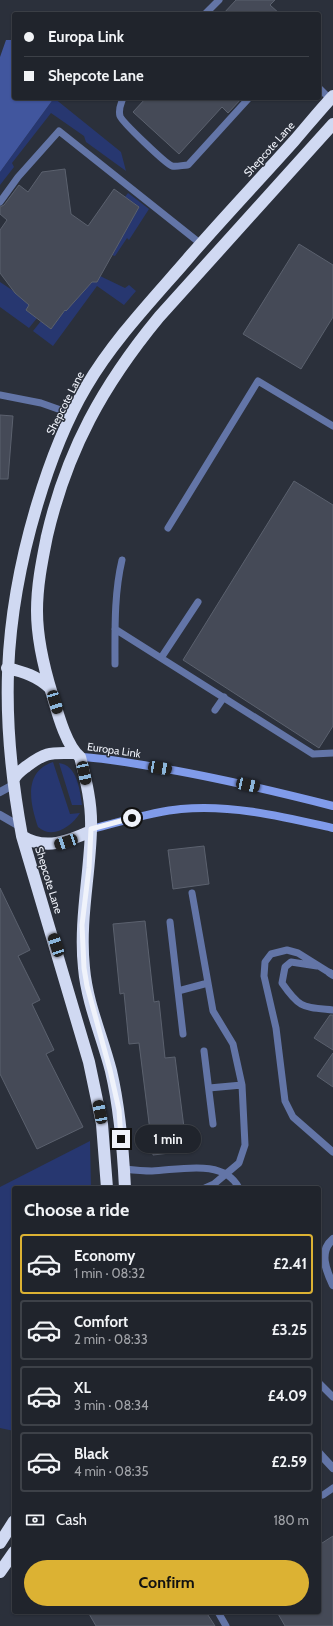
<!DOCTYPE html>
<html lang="en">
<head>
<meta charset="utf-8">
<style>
	body { margin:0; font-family:Cabin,sans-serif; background:#2d3038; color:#f1f3f6; height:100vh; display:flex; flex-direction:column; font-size:15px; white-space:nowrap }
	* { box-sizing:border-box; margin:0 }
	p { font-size:13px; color:#a2a4a9 }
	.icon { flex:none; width:22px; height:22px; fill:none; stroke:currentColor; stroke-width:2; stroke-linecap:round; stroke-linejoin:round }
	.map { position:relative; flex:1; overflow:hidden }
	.drawer { position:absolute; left:12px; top:1186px; width:309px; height:428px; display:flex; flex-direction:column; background:#20242c; border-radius:4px; box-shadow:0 1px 3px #0004,0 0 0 1px #3d4148 }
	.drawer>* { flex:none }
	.top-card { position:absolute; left:12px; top:12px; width:309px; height:88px; border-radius:4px; box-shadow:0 1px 3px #0004,0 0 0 1px #3d4148; display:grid; align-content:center; height:88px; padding:0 12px; background:#20242c }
	.end { position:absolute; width:18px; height:18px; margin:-9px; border:5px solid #f0f3fb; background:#111; box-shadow:0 0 0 2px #111 }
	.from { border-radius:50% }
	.bubble { position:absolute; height:28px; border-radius:14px; background:#20242c; box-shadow:0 1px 3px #0004,0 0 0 1px #3d4148; font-size:13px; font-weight:800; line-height:28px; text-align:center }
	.car { position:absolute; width:12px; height:24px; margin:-12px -6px; border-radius:5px; box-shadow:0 0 3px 1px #0007; background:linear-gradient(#222 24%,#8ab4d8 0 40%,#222 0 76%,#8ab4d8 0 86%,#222 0) }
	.top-card b { display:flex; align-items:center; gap:14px; height:38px; font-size:15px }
	.top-card b+b { border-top:1px solid #3d4148 }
	.top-card i { width:10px; height:10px; background:#f1f3f6 }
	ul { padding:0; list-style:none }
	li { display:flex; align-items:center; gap:12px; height:60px; margin:0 8px 6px; padding:0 4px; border:2px solid #3d4148; border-radius:4px }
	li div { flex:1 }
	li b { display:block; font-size:15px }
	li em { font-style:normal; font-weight:800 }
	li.current { border-color:#dcb233 }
	li>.icon { width:36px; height:36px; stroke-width:1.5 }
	h2 { padding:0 12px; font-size:18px; line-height:48px }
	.pay { display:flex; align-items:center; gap:10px; height:44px; padding:0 12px; font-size:15px }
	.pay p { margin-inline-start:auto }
	.action { display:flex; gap:8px; margin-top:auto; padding:8px 12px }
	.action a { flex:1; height:46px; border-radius:24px; background:#dcb233; color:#111; font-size:16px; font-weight:800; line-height:46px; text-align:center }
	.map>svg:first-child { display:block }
	.green { fill:#273770 }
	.forest { fill:#41569e }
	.building { fill:#454a57; stroke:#5b616e }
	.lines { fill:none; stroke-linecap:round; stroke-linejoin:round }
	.lane { stroke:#6375a7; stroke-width:7 }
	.street { stroke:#6375a7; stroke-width:8 }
	.secondary { stroke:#809bea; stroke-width:8 }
	.highway { stroke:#d0d9f2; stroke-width:12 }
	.route { stroke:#f0f3fb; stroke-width:5 }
	.labels { text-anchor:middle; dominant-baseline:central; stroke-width:3; stroke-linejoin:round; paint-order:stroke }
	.street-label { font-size:11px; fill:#f0f3fb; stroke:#2b303b }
</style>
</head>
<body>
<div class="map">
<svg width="333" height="1626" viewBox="0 0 333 1626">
	<rect width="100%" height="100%" fill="#2b303b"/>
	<path class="green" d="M54 98 121 152 126 171 86 142 84 136 51 113 12 163 14 167 0 185V172Z
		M128 193 149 209 129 240 127 238 115 256 112 255 139 207 125 197Z
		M100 276 125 288 129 285 136 291 124 305 97 286 53 346 33 331 41 321 51 329 65 310 66 311 92 282H97Z
		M0 282 12 290 29 305 26 310 37 318 29 328 0 307Z
		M53 762 70 814 80 813C72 826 53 840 38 827 30 803 23 772 53 762Z
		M59 763C77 765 80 790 82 805H72Z
		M90 1141 91 1188H14V1431L0 1428V1187Z"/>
	<path class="forest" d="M6 40H14V98H54L0 172V57Z"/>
	<path class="building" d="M236 0H275L270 5 280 14H223Z
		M146 98H242L228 113 222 107 179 154 133 112Z
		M65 169 71 214 88 226 114 189 139 207 97 282H92L66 311 65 310 51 329 26 310 29 305 15 293 0 273V230L7 220 0 214V207L4 205 19 185 28 192 42 172Z
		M299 244 333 265V317L301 369 243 334Z
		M0 415 13 416 8 479H0Z
		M294 481 333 505V726L319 748 183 660Z
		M204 846 209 884 173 889 168 850Z
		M0 888 30 950 18 956 40 1000 32 1004 54 1050 46 1054 83 1127 37 1149 0 1074Z
		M145 921 154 1002 159 1001 165 1058 175 1057 187 1151 153 1155 139 1043 129 1044 124 993 120 994 113 924Z
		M330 1015H333V1050L314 1038Z
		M333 1053V1087L317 1076Z
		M333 1536V1626H285L277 1612H319V1545Z
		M88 1612H206L215 1626H96Z"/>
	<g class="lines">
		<path class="lane" d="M205 14 219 0
			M319 88 330 99
			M123 98C121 104 118 109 120 116 122 122 166 164 172 166 177 167 183 165 188 165L249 98
			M0 202 18 177 59 131 201 244
			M0 395 41 403 72 414
			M168 528 258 381 333 426
			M115 629 313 754 333 753
			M161 658 198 602
			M115 664C115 629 114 594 122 560
			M215 710 224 697
			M192 893 213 1011 233 1044 242 1085 245 1145 239 1163 214 1184 205 1188
			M170 922 183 1034
			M317 966 291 962 285 967 282 983C300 1009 303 1007 333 1010
			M330 973 298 953 287 950 271 954 265 962 264 976 276 1028 285 1101 293 1117 333 1152
			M178 991 208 983
			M204 1051 213 1124
			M209 1088 242 1085
			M124 1169C133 1170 143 1171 152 1171 179 1170 224 1158 239 1188
			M319 1383 333 1397
			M323 1495 333 1488
			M218 1612 226 1626"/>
		<path class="street" d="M0 792 13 785
			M0 815 21 827
			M330 973 333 975
			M333 1239C318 1252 326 1270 333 1285
			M319 1453 333 1468"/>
		<path class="secondary" d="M80 757C105 758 130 763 155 767 215 777 274 791 333 806
			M91 829C121 822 150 812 181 809 232 804 284 817 333 828"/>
		<path class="highway" d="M7 668C24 672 37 676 50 688
			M14 779C17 773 22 770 27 766 47 751 51 753 74 753
			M22 836C45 851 69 841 91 831
			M107 1188 102 1124 89 1062 22 836C0 717 2 622 37 505 49 465 64 424 86 387 114 339 155 297 191 255 225 216 260 179 294 141 307 126 319 111 333 96
			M125 1188C123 1148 120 1109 111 1071 102 1036 87 1003 84 968 79 921 90 875 91 829 92 804 86 780 80 757 66 746 57 711 52 694 44 668 37 638 37 611 37 585 42 561 47 536 67 450 103 385 159 317L333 124
			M0 1543 14 1521
			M0 1572 14 1552"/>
	</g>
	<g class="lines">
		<path class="route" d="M121 1139 119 1110 110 1070 87 986 84 968 82 925 89 868 91 829 132 818"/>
	</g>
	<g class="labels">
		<g class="street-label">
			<text transform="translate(269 149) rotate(-48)">Shepcote Lane</text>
			<text transform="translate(65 403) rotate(-63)">Shepcote Lane</text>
			<text transform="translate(114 750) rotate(8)">Europa Link</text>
			<text transform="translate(49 880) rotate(73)">Shepcote Lane</text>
		</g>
	</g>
</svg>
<i class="end from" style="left:132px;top:818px"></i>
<i class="end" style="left:121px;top:1139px"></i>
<div class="bubble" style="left:135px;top:1125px;width:66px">1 min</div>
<i class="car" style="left:55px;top:702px;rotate:163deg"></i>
<i class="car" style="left:160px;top:768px;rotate:99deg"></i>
<i class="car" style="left:84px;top:773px;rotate:168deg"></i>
<i class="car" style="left:248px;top:785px;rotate:102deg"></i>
<i class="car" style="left:66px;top:842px;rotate:252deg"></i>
<i class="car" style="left:56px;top:945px;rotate:342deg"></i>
<i class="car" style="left:100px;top:1112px;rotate:349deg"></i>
<div class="top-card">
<b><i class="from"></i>Europa Link</b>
<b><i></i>Shepcote Lane</b>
</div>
<section class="drawer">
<h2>Choose a ride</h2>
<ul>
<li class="current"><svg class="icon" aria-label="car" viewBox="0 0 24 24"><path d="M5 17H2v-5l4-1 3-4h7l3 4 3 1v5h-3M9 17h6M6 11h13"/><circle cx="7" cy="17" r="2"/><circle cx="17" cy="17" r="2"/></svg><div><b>Economy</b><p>1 min · 08:32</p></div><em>£2.41</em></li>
<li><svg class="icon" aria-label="car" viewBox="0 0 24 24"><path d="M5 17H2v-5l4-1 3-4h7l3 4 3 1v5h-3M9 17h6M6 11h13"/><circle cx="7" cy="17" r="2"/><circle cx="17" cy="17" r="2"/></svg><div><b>Comfort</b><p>2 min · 08:33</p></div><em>£3.25</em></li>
<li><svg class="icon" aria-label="car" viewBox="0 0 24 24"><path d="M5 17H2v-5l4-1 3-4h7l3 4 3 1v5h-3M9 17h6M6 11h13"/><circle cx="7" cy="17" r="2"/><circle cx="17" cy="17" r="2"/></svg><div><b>XL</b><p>3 min · 08:34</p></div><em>£4.09</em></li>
<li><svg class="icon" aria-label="car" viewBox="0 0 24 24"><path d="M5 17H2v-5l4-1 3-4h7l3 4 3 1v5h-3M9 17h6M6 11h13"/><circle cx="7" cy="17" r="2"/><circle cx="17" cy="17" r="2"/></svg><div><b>Black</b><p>4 min · 08:35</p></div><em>£2.59</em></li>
</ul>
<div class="pay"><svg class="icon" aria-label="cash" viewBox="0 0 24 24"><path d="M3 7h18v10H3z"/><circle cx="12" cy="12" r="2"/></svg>Cash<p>180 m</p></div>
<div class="action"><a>Confirm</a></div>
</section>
</div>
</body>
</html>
